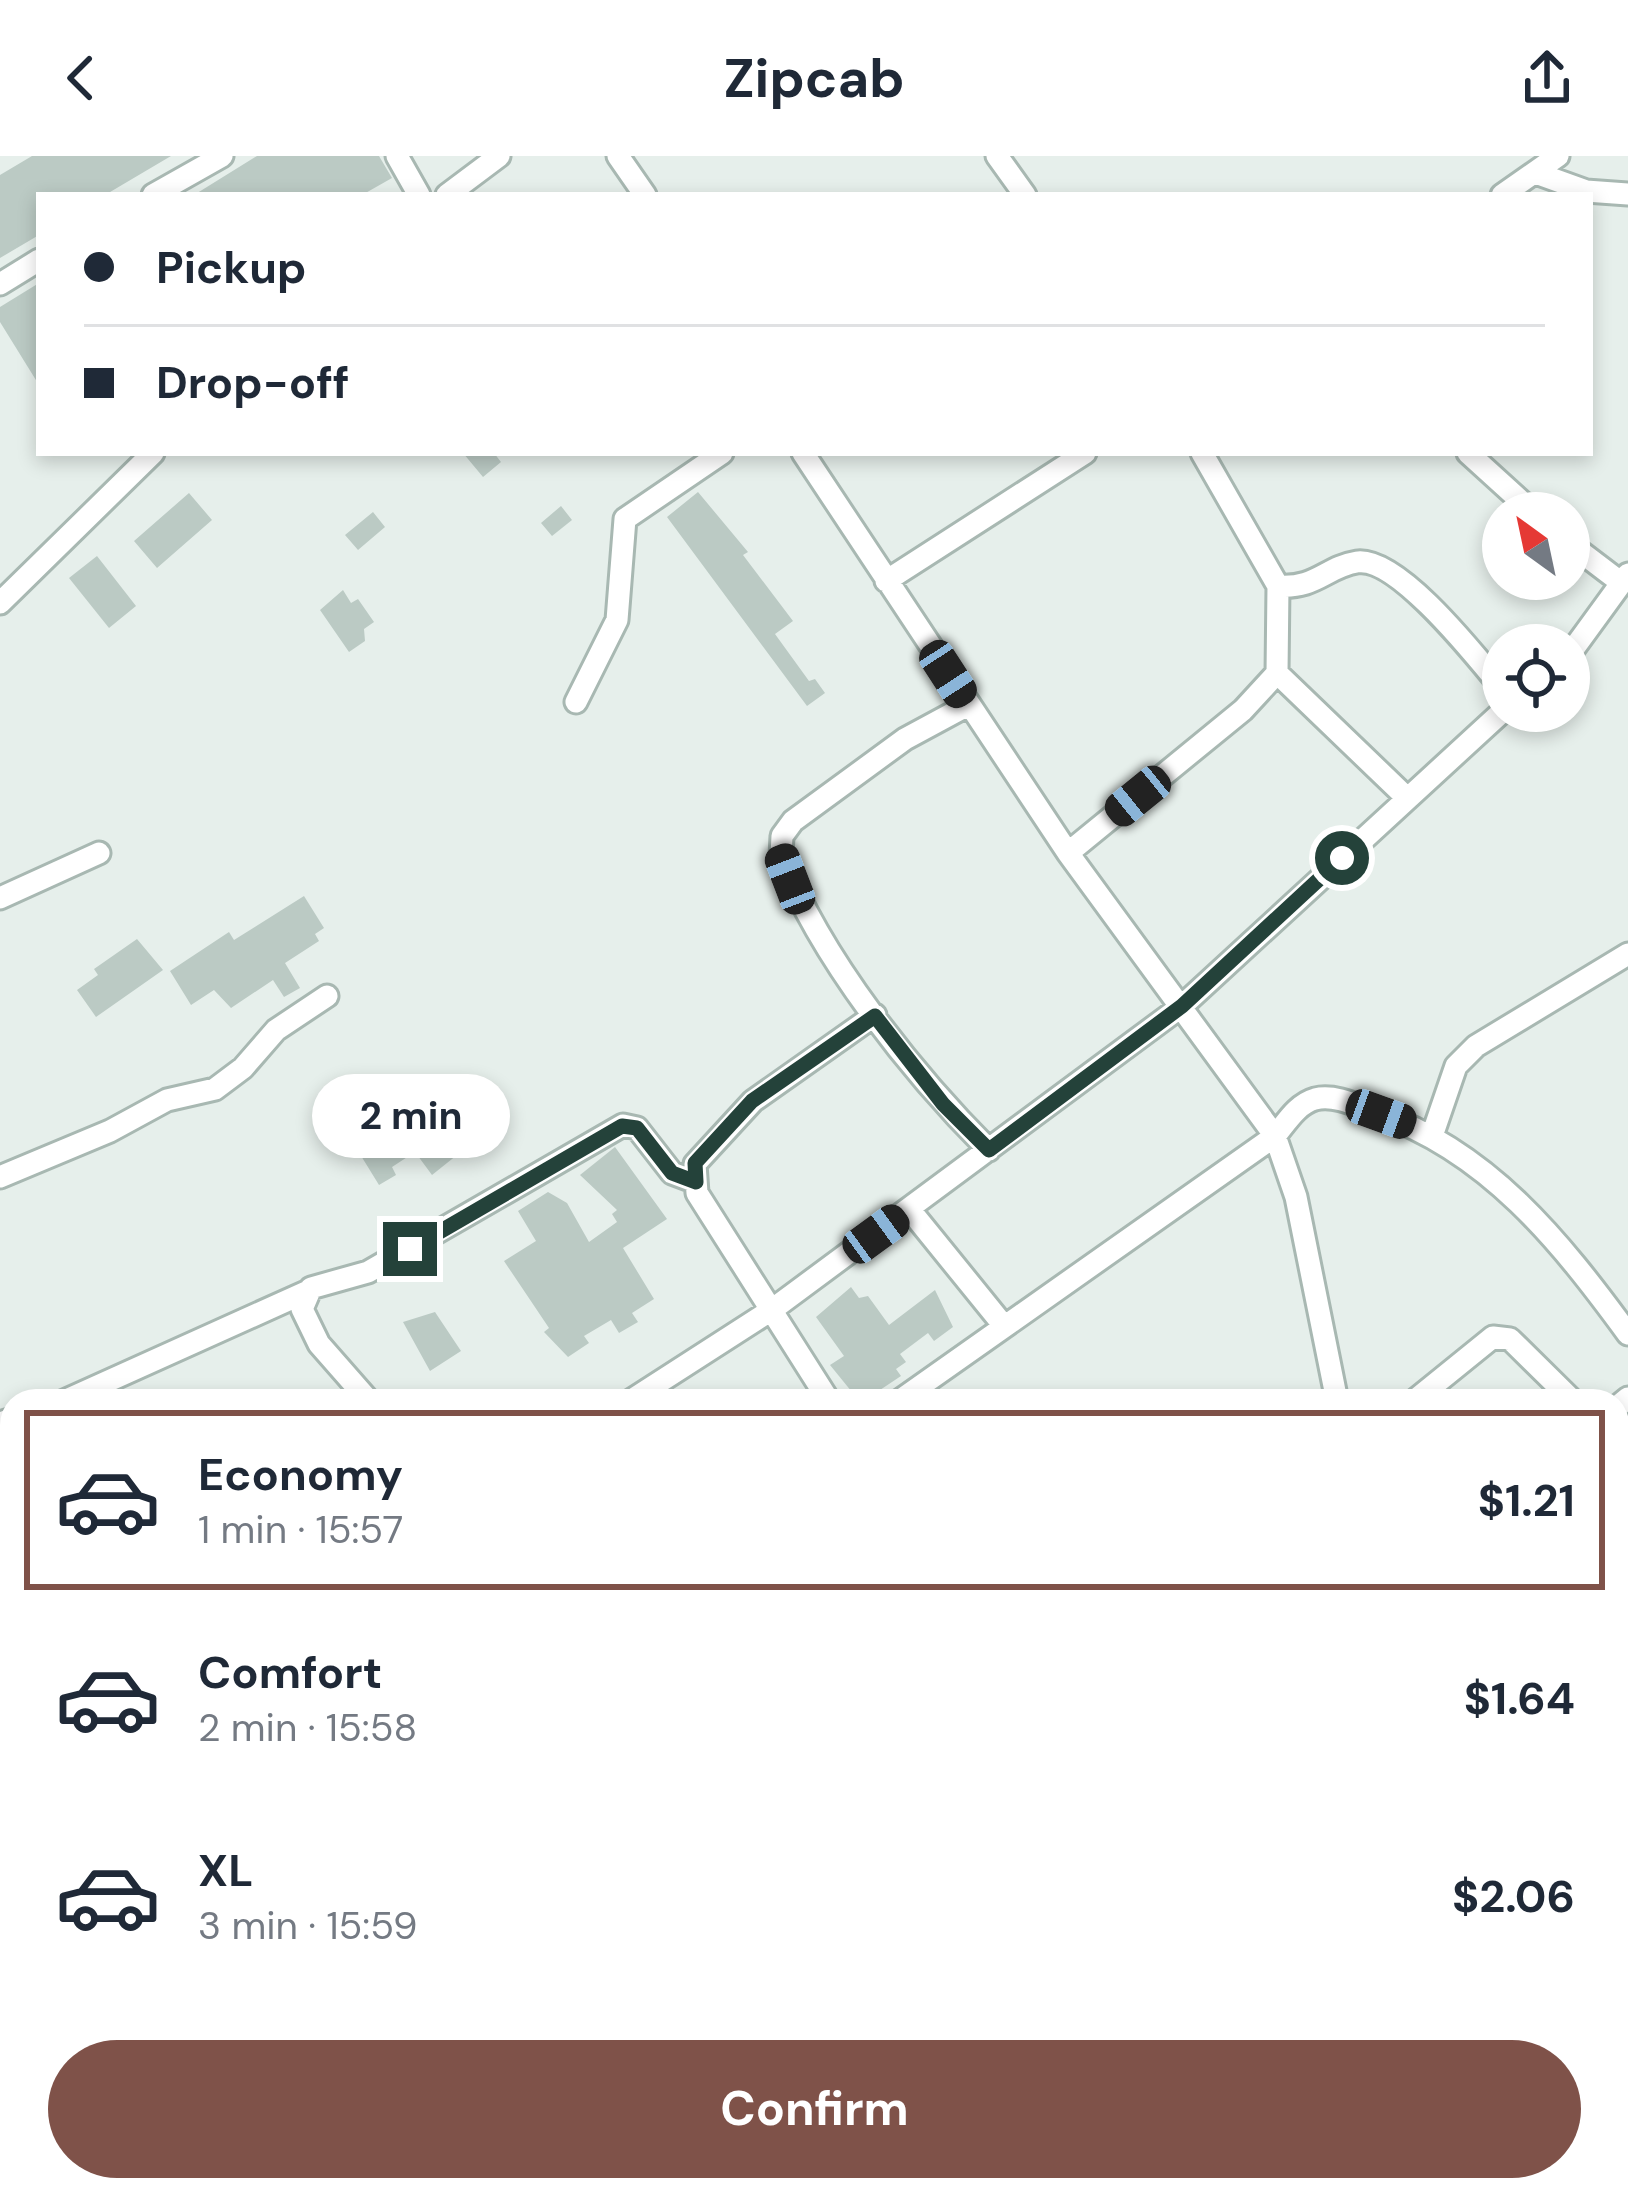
<!DOCTYPE html>
<html lang="en">
<head>
<meta charset="utf-8">
<style>
	body { margin:0; font-family:"DM Sans",sans-serif; background:#f6f6f7; color:#1f2937; height:100vh; display:flex; flex-direction:column; font-size:45px; white-space:nowrap }
	* { box-sizing:border-box; margin:0 }
	p { font-size:39px; color:#747a83 }
	.icon { flex:none; width:66px; height:66px; fill:none; stroke:currentColor; stroke-width:2; stroke-linecap:round; stroke-linejoin:round }
	.map { position:relative; flex:1; overflow:hidden }
	.drawer { position:absolute; left:0px; top:1233px; width:1629px; height:813px; display:flex; flex-direction:column; background:#fff; border-radius:36px 36px 0 0; box-shadow:0 6px 18px #0003 }
	.drawer>* { flex:none }
	.hud { position:absolute; left:36px; top:36px; width:1557px; height:264px; border-radius:0px; box-shadow:0 6px 18px #0003; display:grid; align-content:center; height:264px; padding:0 48px; background:#fff }
	.needle { width:78px; rotate:327deg }
	.tools { position:absolute; left:1482px; top:336px; display:grid; gap:24px }
	.tools a { display:grid; place-items:center; width:108px; height:108px; border-radius:50%; background:#fff; box-shadow:0 6px 18px #0003; font-size:60px }
	.end { position:absolute; width:54px; height:54px; margin:-27px; border:15px solid #24423a; background:#fff; box-shadow:0 0 0 6px #fff }
	.from { border-radius:50% }
	.bubble { position:absolute; height:84px; border-radius:42px; background:#fff; box-shadow:0 6px 18px #0003; font-size:39px; font-weight:700; line-height:84px; text-align:center }
	.car { position:absolute; width:36px; height:72px; margin:-36px -18px; border-radius:15px; box-shadow:0 0 9px 3px #0007; background:linear-gradient(#222 24%,#8ab4d8 0 40%,#222 0 76%,#8ab4d8 0 86%,#222 0) }
	.hud b { display:flex; align-items:center; gap:42px; height:114px; font-size:45px }
	.hud b+b { border-top:3px solid #e0e1e3 }
	.hud i { width:30px; height:30px; background:#1f2937 }
	ul { padding:21px 0 0; list-style:none }
	li { display:flex; align-items:center; gap:36px; height:180px; margin:0 24px 18px; padding:0 24px; border:6px solid transparent; border-radius:0px }
	li div { flex:1 }
	li b { display:block; font-size:45px }
	li em { font-style:normal; font-weight:700 }
	li.active { border-color:#7f5249 }
	li>.icon { width:108px; height:108px; stroke-width:1.5 }
	.button { display:flex; gap:24px; margin-top:auto; padding:24px 48px }
	.button a { flex:1; height:138px; border-radius:72px; background:#7f5249; color:#fff; font-size:48px; font-weight:700; line-height:138px; text-align:center }
	header { display:flex; justify-content:space-between; align-items:center; height:156px; padding:0 48px; background:#fff; font-size:54px; font-weight:700 }
	.map>svg:first-child { display:block }
	.building { fill:#bbcac4 }
	.lines { fill:none; stroke-linecap:round; stroke-linejoin:round }
	.street-casing { stroke:#a8b8b2; stroke-width:27 }
	.street { stroke:#fff; stroke-width:21 }
	.route { stroke:#24423a; stroke-width:15 }
</style>
</head>
<body>
<header><svg class="icon" aria-label="back" viewBox="0 0 24 24"><path d="M15 5l-7 7 7 7"/></svg>Zipcab<svg class="icon" aria-label="share" viewBox="0 0 24 24"><path d="M12 15V3M7 8l5-5 5 5M5 13v7h14v-7"/></svg></header>
<div class="map">
<svg width="1628" height="2045" viewBox="0 0 1628 2045">
	<rect width="100%" height="100%" fill="#e6efeb"/>
	<path class="building" d="M32 0H171L105 39H39V79L0 102V19Z
		M257 0H379L392 22 362 39H194Z
		M39 127V229L0 166V151Z
		M463 297H494L501 306 483 321Z
		M698 336 748 396 743 399 793 465 775 478 809 525 815 523 825 537 807 550 667 361Z
		M189 337 212 364 157 412 134 385Z
		M561 350 572 364 552 380 541 367Z
		M373 356 385 371 358 394 345 379Z
		M97 400 136 450 109 472 69 422Z
		M343 434 351 447 358 443 374 466 364 473 365 485 349 496 320 454Z
		M304 740 324 772 315 778 319 785 285 807 300 832 284 841 273 824 231 852 214 834 191 849 170 815 229 776 234 784Z
		M137 783 163 814 96 861 77 834 98 819 94 813Z
		M436 926 477 983 432 1019 415 996 392 1011 396 1019 379 1029 347 977 376 959 381 968Z
		M615 991 667 1063 623 1092 654 1143 632 1157 638 1166 619 1177 611 1164 584 1180 589 1187 568 1201 544 1176 549 1172 504 1105 536 1085 518 1055 548 1036 567 1047 589 1086 617 1066 612 1058 617 1054 580 1019Z
		M851 1131 859 1142 868 1140 889 1169 935 1134 953 1171 934 1185 928 1177 900 1198 906 1206 896 1213 901 1220 874 1238 868 1233 856 1241 830 1209 844 1200 816 1161Z
		M435 1156 461 1195 430 1215 403 1166Z"/>
	<g class="lines">
		<defs>
			<path id="street" d="M397 0 419 39
				M618 0 645 39
				M997 0 1025 39
				M1536 17 1586 35 1628 38
				M153 39 222 0
				M447 39 499 0
				M1502 39 1558 0
				M0 128 39 104
				M803 297 1068 697 1275 980 1296 1041 1337 1245
				M1468 297 1534 357
				M1569 387 1619 425
				M886 425 1085 297
				M1278 430C1316 433 1326 411 1357 406 1398 400 1478 503 1503 533
				M0 447 153 297
				M1569 499 1628 418
				M1277 517 1407 642
				M576 546 617 464 625 363 722 297
				M968 549 905 583 793 665 782 680 781 700C820 802 913 918 989 994
				M1068 697 1243 554 1277 517 1278 430 1202 297
				M0 742 99 697
				M1433 977 1456 910 1476 890 1628 798
				M0 1021 110 975 167 944 215 933 243 912 276 874 327 840
				M910 1054 1004 1170
				M64 1245 306 1136
				M369 1245 319 1188 302 1153 311 1132 368 1116 623 969 637 972 672 1017 696 1026
				M630 1245 773 1153 1182 850 1503 555
				M829 1245 697 1037 695 1008 753 945 875 859
				M899 1245 1275 980C1286 967 1297 948 1315 943 1335 938 1358 950 1377 957 1488 995 1560 1085 1628 1178
				M1414 1245 1493 1181 1510 1183 1573 1245
				M1617 1251 1628 1242
				M0 1267 12 1263
				M1617 1481 1628 1472
				M0 1487 12 1494
				M0 1514 12 1510
				M1617 1715 1628 1729
				M0 1979 12 1983
				M169 2034 176 2045
				M587 2034 592 2045
				M1230 2034 1235 2045
				M1527 2034 1537 2045
				M548 2045 560 2034
				M967 2045 991 2034"/>
		</defs>
		<use href="#street" class="street-casing"/>
		<use href="#street" class="street"/>
	</g>
	<g class="lines">
		<path class="route" d="M410 1093 622 970 637 972 672 1017 696 1026 695 1007 752 945 875 860 943 948 989 994 1182 850 1342 702"/>
	</g>
</svg>
<div class="tools">
<a><svg class="needle" viewBox="-14 -14 28 28"><path d="M0-13l5 13h-10z" fill="#e53935"/><path d="M0 13l5-13h-10z" fill="#747a83"/></svg></a>
<a><svg class="icon" aria-label="locate" viewBox="0 0 24 24"><circle cx="12" cy="12" r="6"/><path d="M12 2v4M12 18v4M2 12h4M18 12h4"/></svg></a>
</div>
<i class="end from" style="left:1342px;top:702px"></i>
<i class="end" style="left:410px;top:1093px"></i>
<div class="bubble" style="left:312px;top:918px;width:198px">2 min</div>
<i class="car" style="left:948px;top:518px;rotate:147deg"></i>
<i class="car" style="left:1138px;top:640px;rotate:231deg"></i>
<i class="car" style="left:790px;top:723px;rotate:339deg"></i>
<i class="car" style="left:1381px;top:958px;rotate:110deg"></i>
<i class="car" style="left:876px;top:1078px;rotate:54deg"></i>
<div class="hud">
<b><i class="from"></i>Pickup</b>
<b><i></i>Drop-off</b>
</div>
<section class="drawer">
<ul>
<li class="active"><svg class="icon" aria-label="car" viewBox="0 0 24 24"><path d="M5 17H2v-5l4-1 3-4h7l3 4 3 1v5h-3M9 17h6M6 11h13"/><circle cx="7" cy="17" r="2"/><circle cx="17" cy="17" r="2"/></svg><div><b>Economy</b><p>1 min · 15:57</p></div><em>$1.21</em></li>
<li><svg class="icon" aria-label="car" viewBox="0 0 24 24"><path d="M5 17H2v-5l4-1 3-4h7l3 4 3 1v5h-3M9 17h6M6 11h13"/><circle cx="7" cy="17" r="2"/><circle cx="17" cy="17" r="2"/></svg><div><b>Comfort</b><p>2 min · 15:58</p></div><em>$1.64</em></li>
<li><svg class="icon" aria-label="car" viewBox="0 0 24 24"><path d="M5 17H2v-5l4-1 3-4h7l3 4 3 1v5h-3M9 17h6M6 11h13"/><circle cx="7" cy="17" r="2"/><circle cx="17" cy="17" r="2"/></svg><div><b>XL</b><p>3 min · 15:59</p></div><em>$2.06</em></li>
</ul>
<div class="button"><a>Confirm</a></div>
</section>
</div>
</body>
</html>
